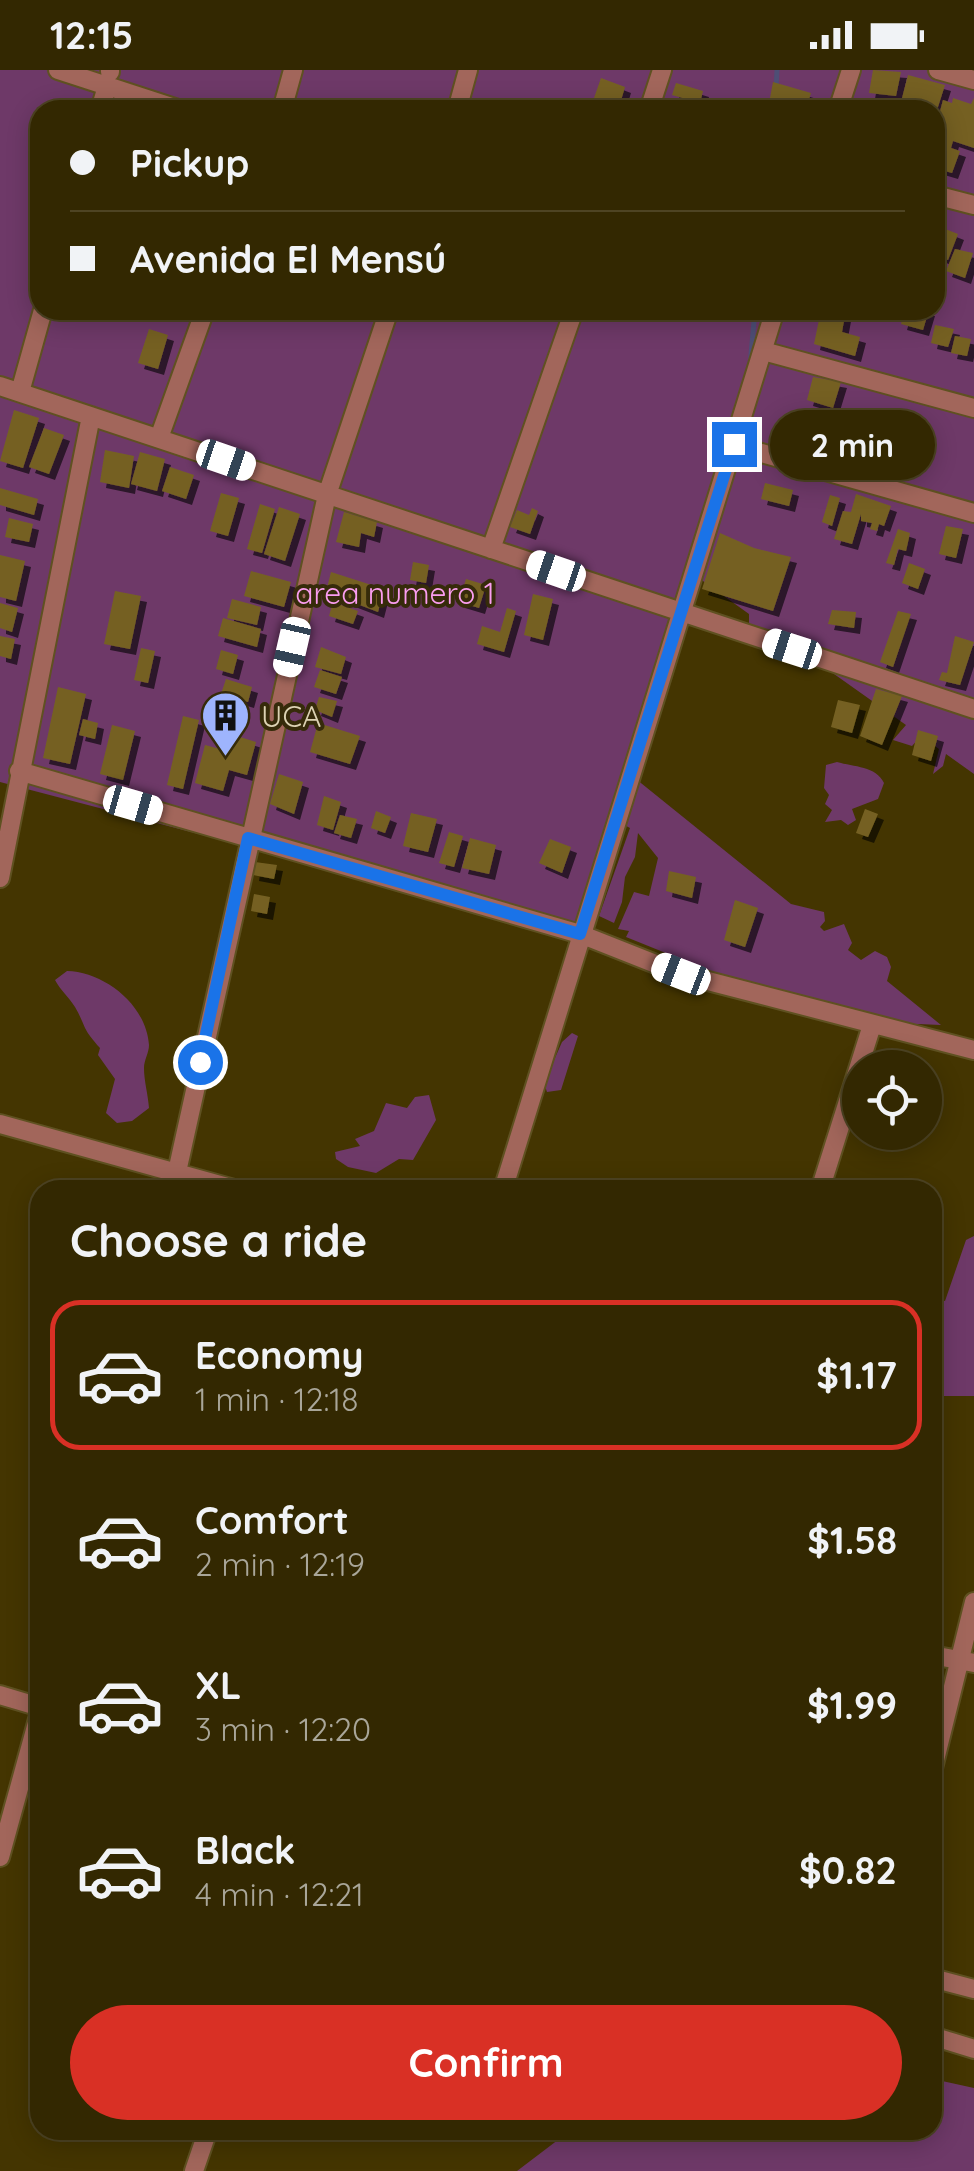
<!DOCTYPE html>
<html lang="en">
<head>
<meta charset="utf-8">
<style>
	body { margin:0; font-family:Quicksand,sans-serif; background:#3b300b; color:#f1f3f6; height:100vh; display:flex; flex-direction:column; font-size:38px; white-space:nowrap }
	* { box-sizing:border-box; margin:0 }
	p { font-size:32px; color:#a9a699 }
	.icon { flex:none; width:55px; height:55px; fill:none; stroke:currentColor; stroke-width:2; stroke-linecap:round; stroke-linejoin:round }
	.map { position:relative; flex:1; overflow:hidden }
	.drawer { position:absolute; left:30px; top:1110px; width:912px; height:960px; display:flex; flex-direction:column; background:#332801; border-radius:30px; box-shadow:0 5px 25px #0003,0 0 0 2px #4e4423 }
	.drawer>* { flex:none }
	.guide { position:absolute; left:30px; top:30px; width:915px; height:220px; border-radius:30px; box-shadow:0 5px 25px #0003,0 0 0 2px #4e4423; display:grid; align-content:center; height:220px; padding:0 40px; background:#332801 }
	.fabs { position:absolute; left:842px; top:980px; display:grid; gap:20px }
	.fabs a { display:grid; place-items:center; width:100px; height:100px; border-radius:50%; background:#332801; box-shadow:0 5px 25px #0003,0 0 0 2px #4e4423; font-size:50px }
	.end { position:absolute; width:45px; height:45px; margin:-22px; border:12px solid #1a73e8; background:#fff; box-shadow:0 0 0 5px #fff }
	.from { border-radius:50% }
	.bubble { position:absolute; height:70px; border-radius:35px; background:#332801; box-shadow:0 5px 25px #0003,0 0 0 2px #4e4423; font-size:32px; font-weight:700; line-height:70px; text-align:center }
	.car { position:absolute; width:30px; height:60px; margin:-30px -15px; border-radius:12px; box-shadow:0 0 8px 2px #0007; background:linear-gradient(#fff 24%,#345 0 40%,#fff 0 76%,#345 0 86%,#fff 0) }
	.guide b { display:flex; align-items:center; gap:35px; height:95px; font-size:38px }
	.guide b+b { border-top:2px solid #4e4423 }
	.guide i { width:25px; height:25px; background:#f1f3f6 }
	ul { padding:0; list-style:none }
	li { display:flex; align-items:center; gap:30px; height:150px; margin:0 20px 15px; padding:0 20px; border:5px solid transparent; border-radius:30px }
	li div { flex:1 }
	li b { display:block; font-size:38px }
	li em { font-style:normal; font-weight:700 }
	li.selected { border-color:#d93025 }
	li>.icon { width:90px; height:90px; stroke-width:1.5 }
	h2 { padding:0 40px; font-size:45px; line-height:120px }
	.primary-button { display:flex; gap:20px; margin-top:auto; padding:20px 40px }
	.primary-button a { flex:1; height:115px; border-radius:60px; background:#d93025; color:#fff; font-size:40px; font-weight:700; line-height:115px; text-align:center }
	.status { display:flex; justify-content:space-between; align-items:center; height:70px; padding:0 50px; background:#332801; direction:ltr }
	.status svg { height:28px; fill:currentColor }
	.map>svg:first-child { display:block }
	.green { fill:#6e3968; fill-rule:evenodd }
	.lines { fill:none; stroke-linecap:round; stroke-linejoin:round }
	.stream { stroke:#4e4e75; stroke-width:5 }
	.building { fill:#756123; filter:url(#shadow) }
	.minor-casing { stroke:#5f5121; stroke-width:22 }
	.minor { stroke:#a2665b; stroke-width:18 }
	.route { stroke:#1a73e8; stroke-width:12 }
	.labels { text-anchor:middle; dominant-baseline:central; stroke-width:8; stroke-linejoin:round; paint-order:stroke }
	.park-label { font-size:30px; fill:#fa9def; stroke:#362b0a }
	.poi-label { font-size:30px; fill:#dcd2b3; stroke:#362b0a; text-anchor:start }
</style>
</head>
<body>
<div class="status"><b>12:15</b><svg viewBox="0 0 49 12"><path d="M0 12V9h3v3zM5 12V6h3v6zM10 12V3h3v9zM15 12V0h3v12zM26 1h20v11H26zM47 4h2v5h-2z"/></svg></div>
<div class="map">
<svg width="974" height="2101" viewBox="0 0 974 2101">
	<defs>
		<filter id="shadow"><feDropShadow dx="6" dy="6" stdDeviation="0" flood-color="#0009"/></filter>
	</defs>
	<rect width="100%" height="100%" fill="#443501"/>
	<path class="green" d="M0 0H974V704L946 684 943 696 933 704 939 679 921 666 912 676 893 670 906 655 772 560 749 556V544L696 506 631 705 791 834 824 842 825 851 820 857 824 861 844 854 852 873 848 880 861 890 875 881 887 887 891 897 887 911 941 955 918 954 913 960 755 919 626 867 629 861 618 859 634 822 649 826 658 788 638 763 635 787 625 807 622 832 614 853 599 846 630 758 617 751 580 864 0 712ZM40 40H935V240H40Z
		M837 692C854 697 876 696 884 713L878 729 852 739 856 750 848 755 841 750 825 752 832 740 825 734 829 725 824 718 826 695Z
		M67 901C104 902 146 934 149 975 149 983 144 990 144 998 144 1011 148 1024 149 1038L132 1051 117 1053 106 1043 115 1009 98 985 100 978C81 957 87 958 75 937 69 927 60 920 55 910Z
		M572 963 578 966 561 1020 547 1022 544 1013 562 972Z
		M429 1025 436 1050 413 1090 399 1089 376 1103 348 1097 336 1089 335 1082 360 1076 355 1069 374 1061 386 1033 407 1038 415 1027Z
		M974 1166V1326H933V1229L945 1231 966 1170Z
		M933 2009 974 2018V2101H517L571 2060H932Z"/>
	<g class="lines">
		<path class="stream" d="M775 40 777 0
			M750 296 755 240"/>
	</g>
	<path class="building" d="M873 0 901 2 896 26 869 23Z
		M908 5 945 15 937 40 901 32Z
		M601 8 625 17 619 37 594 28Z
		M773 12 811 23 806 39 770 28Z
		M676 13 703 21 700 33 672 25Z
		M953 28 971 34 974 28V78L953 71 951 78 960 81 952 103 935 98V45H939L943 30 952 33Z
		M935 155 958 164 948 190 935 185 939 175Z
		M955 179 973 183 965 208 946 201Z
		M821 240H846L842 262 860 267 855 286 814 274Z
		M905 240H929L923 260 901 254Z
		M935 255 954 259 948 277 931 273Z
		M149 259 168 265 158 299 138 293Z
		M955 266 971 269 967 286 951 283Z
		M813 307 841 312 833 338 807 330Z
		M14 340 39 348 23 398 0 391Z
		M820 343 838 347 834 361 817 356Z
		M44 358 64 365 49 404 29 397Z
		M105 380 134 386 129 418 100 412Z
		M140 382 165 389 157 421 131 414Z
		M170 397 194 405 186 429 162 421Z
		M765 413 793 420 789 436 761 429Z
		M0 418 38 429 34 445 0 435Z
		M221 423 239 428 228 466 210 461Z
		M856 424 891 436 884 456 879 454 877 461 870 459 872 453 861 451V444L852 474 834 469 843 441 851 442Z
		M830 425 840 428 832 456 822 452Z
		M260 434 275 439 262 483 247 479Z
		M279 437 300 444 285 491 264 484Z
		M532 438 538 441 530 464 510 457 517 440 529 445Z
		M344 442 377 452 374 467 361 463 359 477 336 472Z
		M9 448 33 454 29 472 5 467Z
		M946 456 963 459 956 488 939 484Z
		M898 459 910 463 906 481 898 479 894 495 886 493Z
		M720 463 754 478 791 487 773 541 702 519Z
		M0 485 25 491 16 531 0 527Z
		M413 492 429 495 426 513 410 510Z
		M909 493 925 499 918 519 902 513Z
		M251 501 291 512 284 537 244 526Z
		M331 502 384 519 378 542 326 522Z
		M466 509 486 515 479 538 459 532Z
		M115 521 141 526 130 579 104 574Z
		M533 524 553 529 543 570 524 565Z
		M232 529 261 537 257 555 227 548Z
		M333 532 358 541 353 554 329 546Z
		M0 533 18 538 12 562 0 558Z
		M507 538 516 541 504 582 477 574 482 556 500 562Z
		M832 540 856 542 854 558 828 554Z
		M898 541 911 544 893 597 880 592Z
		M223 548 261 559 257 577 218 566Z
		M0 566 15 569 11 589 0 586Z
		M955 566 974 572 960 615 939 610 942 602 947 603Z
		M321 577 346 587 341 604 315 597Z
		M141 578 155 581 148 613 134 610Z
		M221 580 238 585 233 604 216 599Z
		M320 600 342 607 336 624 314 617Z
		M226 609 252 617 248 632 221 624Z
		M58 617 86 624 70 694 43 688Z
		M876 619 902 626 882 675 860 666Z
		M319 627 337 631 332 647 315 640Z
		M838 630 860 635 852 663 831 657Z
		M209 631 235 639 228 660 203 653Z
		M183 646 199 650 183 719 167 715Z
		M83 649 98 653 95 669 79 665Z
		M318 653 360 666 350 694 310 682Z
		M112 655 135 661 123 710 100 704Z
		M918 660 938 666 931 691 912 685Z
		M224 662 256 672 247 705 229 700 223 721 195 713 205 675 220 679Z
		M279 704 303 712 294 744 270 734Z
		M324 726 341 732 333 760 317 755Z
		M865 739 878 744 868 767 856 763Z
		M376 741 391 747 385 763 371 758Z
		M411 743 437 749 428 782 403 776Z
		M340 745 357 749 351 768 334 763Z
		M449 762 463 766 454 797 439 793Z
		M470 768 496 775 489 804 462 798Z
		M550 769 571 777 562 803 539 793Z
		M255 792 277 795 274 809 253 805Z
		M669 801 696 807 692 828 666 821Z
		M254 824 270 827 267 844 251 841Z
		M735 830 758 838 745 877 724 870Z"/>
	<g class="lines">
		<defs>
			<path id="minor" d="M58 0 181 40
				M938 0 974 10
				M110 2V0
				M100 40 107 16
				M282 40 293 0
				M457 40 468 0
				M649 40 662 0
				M838 40 851 0
				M935 125 974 135
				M763 281 974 338
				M0 316 974 639
				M20 322 43 240
				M159 368 205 240
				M733 375 974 443
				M491 479 574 240
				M19 701 580 864 681 904 974 980
				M0 808 91 346
				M0 1054 238 1120
				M173 1120 327 425 389 240
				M503 1120 775 240
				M820 1120 872 955
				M932 1585 974 1593
				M0 1625 40 1637
				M932 1702 974 1532
				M0 1787 40 1642
				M932 1908 974 1919
				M932 1966 974 1979
				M194 2101 208 2060"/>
		</defs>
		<use href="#minor" class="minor-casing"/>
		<use href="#minor" class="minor"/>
	</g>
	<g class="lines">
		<path class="route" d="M200 992 248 768 580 864 734 374"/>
	</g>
	<defs>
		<symbol id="building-pin" viewBox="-11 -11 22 30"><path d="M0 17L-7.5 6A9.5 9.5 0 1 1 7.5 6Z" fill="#9eb4fd" stroke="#362b0a"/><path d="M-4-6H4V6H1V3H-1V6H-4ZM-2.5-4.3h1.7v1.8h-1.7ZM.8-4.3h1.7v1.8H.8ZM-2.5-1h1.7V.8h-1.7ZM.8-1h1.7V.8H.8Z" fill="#111"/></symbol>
	</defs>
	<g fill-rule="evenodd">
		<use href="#building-pin" x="198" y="618" width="55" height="75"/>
	</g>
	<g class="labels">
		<g class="park-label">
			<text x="395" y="523">area numero 1</text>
		</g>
		<g class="poi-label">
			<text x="261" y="646">UCA</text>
		</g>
	</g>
</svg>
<div class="fabs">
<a><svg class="icon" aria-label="locate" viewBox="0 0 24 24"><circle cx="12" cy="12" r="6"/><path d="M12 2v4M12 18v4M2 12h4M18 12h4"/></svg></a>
</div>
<i class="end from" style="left:200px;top:992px"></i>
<i class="end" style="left:734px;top:374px"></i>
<div class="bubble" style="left:770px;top:340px;width:165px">2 min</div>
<i class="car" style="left:226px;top:390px;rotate:109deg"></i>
<i class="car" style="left:556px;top:501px;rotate:289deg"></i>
<i class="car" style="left:292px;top:577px;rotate:193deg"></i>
<i class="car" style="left:792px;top:579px;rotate:288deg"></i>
<i class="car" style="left:133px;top:735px;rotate:106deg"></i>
<i class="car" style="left:681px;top:904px;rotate:291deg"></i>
<div class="guide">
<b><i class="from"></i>Pickup</b>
<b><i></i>Avenida El Mensú</b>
</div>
<section class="drawer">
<h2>Choose a ride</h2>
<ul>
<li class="selected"><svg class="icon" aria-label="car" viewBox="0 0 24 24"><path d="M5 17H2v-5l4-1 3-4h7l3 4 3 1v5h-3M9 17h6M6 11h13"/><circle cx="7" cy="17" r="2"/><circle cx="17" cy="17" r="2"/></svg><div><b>Economy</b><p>1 min · 12:18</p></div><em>$1.17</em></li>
<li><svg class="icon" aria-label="car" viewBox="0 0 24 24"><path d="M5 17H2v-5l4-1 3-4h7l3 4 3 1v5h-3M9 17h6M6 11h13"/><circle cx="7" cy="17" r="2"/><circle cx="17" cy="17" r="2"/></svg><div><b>Comfort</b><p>2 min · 12:19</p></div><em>$1.58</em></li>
<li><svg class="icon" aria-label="car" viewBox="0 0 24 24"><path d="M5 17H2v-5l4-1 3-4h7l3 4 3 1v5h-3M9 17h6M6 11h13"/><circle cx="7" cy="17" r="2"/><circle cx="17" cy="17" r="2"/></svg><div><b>XL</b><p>3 min · 12:20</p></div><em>$1.99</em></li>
<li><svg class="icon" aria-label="car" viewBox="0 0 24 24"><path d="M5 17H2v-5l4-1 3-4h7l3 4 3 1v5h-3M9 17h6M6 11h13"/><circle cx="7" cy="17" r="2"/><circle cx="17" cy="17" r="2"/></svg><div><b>Black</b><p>4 min · 12:21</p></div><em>$0.82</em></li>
</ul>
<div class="primary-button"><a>Confirm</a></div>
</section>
</div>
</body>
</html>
